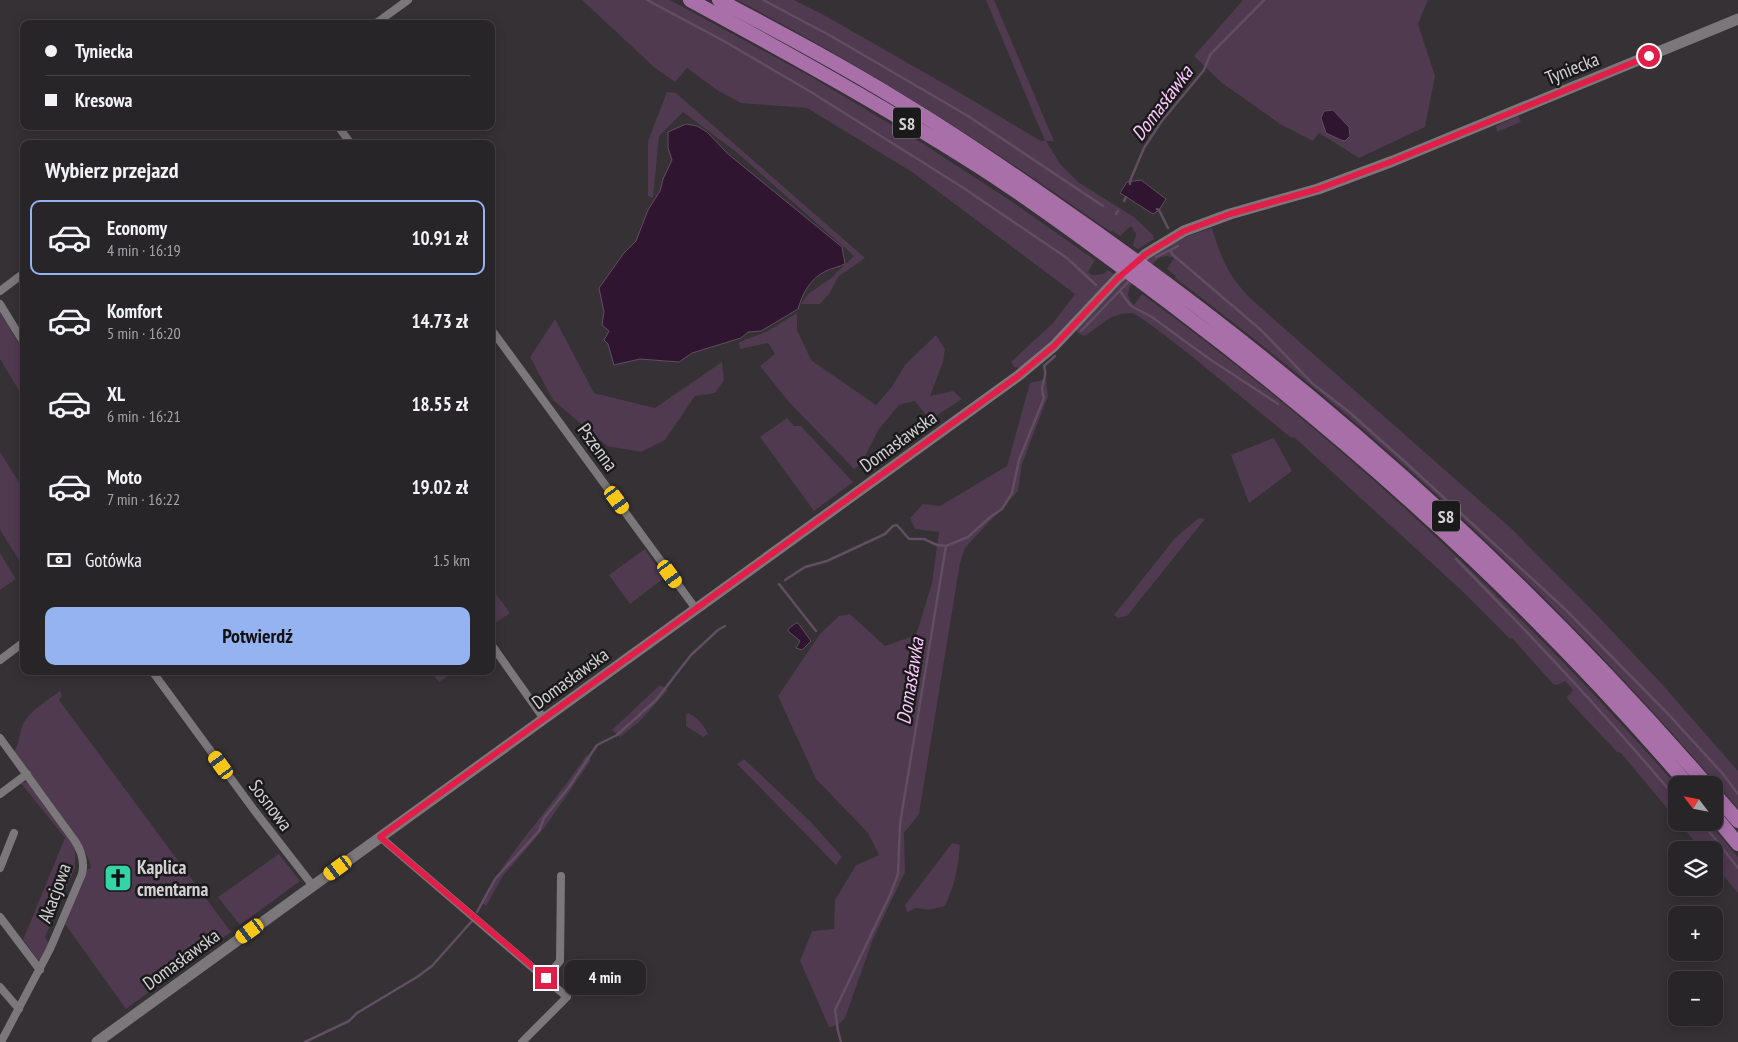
<!DOCTYPE html>
<html lang="pl">
<head>
<meta charset="utf-8">
<style>
	body { margin:0; font-family:"PT Sans Narrow",sans-serif; background:#343134; color:#f1f3f6; height:100vh; display:flex; flex-direction:column; font-size:19px; white-space:nowrap }
	* { box-sizing:border-box; margin:0 }
	p { font-size:16px; color:#a5a5a8 }
	.icon { flex:none; width:28px; height:28px; fill:none; stroke:currentColor; stroke-width:2; stroke-linecap:round; stroke-linejoin:round }
	.map { position:relative; flex:1; overflow:hidden }
	.sheet { position:absolute; left:20px; top:140px; width:475px; height:535px; display:flex; flex-direction:column; background:#282528; border-radius:10px; box-shadow:0 2px 12px #0003,0 0 0 1px #444245 }
	.sheet>* { flex:none }
	.guide { position:absolute; left:20px; top:20px; width:475px; height:110px; border-radius:10px; box-shadow:0 2px 12px #0003,0 0 0 1px #444245; display:grid; align-content:center; height:110px; padding:0 25px; background:#282528 }
	.needle { width:32px; rotate:302deg }
	.controls { position:absolute; left:1668px; top:776px; display:grid; gap:10px }
	.controls a { display:grid; place-items:center; width:55px; height:55px; border-radius:10px; background:#282528; box-shadow:0 2px 12px #0003,0 0 0 1px #444245; font-size:25px }
	.end { position:absolute; width:22px; height:22px; margin:-11px; border:6px solid #e11d48; background:#fff; box-shadow:0 0 0 2px #fff }
	.from { border-radius:50% }
	.bubble { position:absolute; height:35px; border-radius:10px; background:#282528; box-shadow:0 2px 12px #0003,0 0 0 1px #444245; font-size:16px; font-weight:600; line-height:35px; text-align:center }
	.car { position:absolute; width:15px; height:30px; margin:-15px -8px; border-radius:6px; box-shadow:0 0 4px 1px #0007; background:linear-gradient(#f5c518 24%,#345 0 40%,#f5c518 0 76%,#345 0 86%,#f5c518 0) }
	.guide b { display:flex; align-items:center; gap:18px; height:48px; font-size:19px }
	.guide b+b { border-top:1px solid #444245 }
	.guide i { width:12px; height:12px; background:#f1f3f6 }
	ul { padding:0; list-style:none }
	li { display:flex; align-items:center; gap:15px; height:75px; margin:0 10px 8px; padding:0 15px; border:2px solid transparent; border-radius:10px }
	li div { flex:1 }
	li b { display:block; font-size:19px }
	li em { font-style:normal; font-weight:600 }
	li.selected { border-color:#95b2f1 }
	li>.icon { width:45px; height:45px; stroke-width:1.5 }
	h2 { padding:0 25px; font-size:22px; line-height:60px }
	.pay { display:flex; align-items:center; gap:12px; height:55px; padding:0 25px; font-size:19px }
	.pay p { margin-inline-start:auto }
	.primary-button { display:flex; gap:10px; margin-top:auto; padding:10px 25px }
	.primary-button a { flex:1; height:58px; border-radius:10px; background:#95b2f1; color:#111; font-size:20px; font-weight:600; line-height:58px; text-align:center }
	.map>svg:first-child { display:block }
	.green { fill:#4f3a4f }
	.water { fill:#301530; stroke:#614e61 }
	.lines { fill:none; stroke-linecap:round; stroke-linejoin:round }
	.stream { stroke:#614e61; stroke-width:2.5 }
	.street { stroke:#7b777b; stroke-width:8 }
	.secondary { stroke:#7b777b; stroke-width:11 }
	.highway { stroke:#a86fa9; stroke-width:14 }
	.route { stroke:#e11d48; stroke-width:6 }
	.labels { text-anchor:middle; dominant-baseline:central; stroke-width:5; stroke-linejoin:round; paint-order:stroke }
	.shield { fill:#1b1a1b; stroke:#9c9b9c; stroke-width:1 }
	.shield-label { font-size:18px; font-weight:bold; fill:#d4d2d4 }
	.street-label { font-size:19px; fill:#d4d2d4; stroke:#1b1a1b }
	.poi-label { font-size:19px; font-weight:bold; fill:#d4d2d4; stroke:#1b1a1b; text-anchor:start }
	.water-label { font-size:20px; font-style:italic; fill:#fec9fe; stroke:#1b1a1b }
</style>
</head>
<body>
<div class="map">
<svg width="1738" height="1042" viewBox="0 0 1738 1042">
	<rect width="100%" height="100%" fill="#353135"/>
	<path class="green" d="M582 0H670L810 76 922 143 1014 203 1095 260 1088 272 1092 275 1103 274 1108 270 1115 275 1044 349 1020 368 1014 367 1011 362 1053 323 1075 294 912 172 807 108 741 103 717 90 687 68 675 82 655 68Z
		M737 0H794L824 15 962 94 1041 141H1045L986 0H994L1054 141H1046L1061 165 1078 182 1134 217 1153 235 1154 239 1138 249 1133 246 1136 234 1131 226 1120 236 1112 231 1111 232C991 147 867 68 737 0Z
		M1243 0H1428L1418 24 1435 76 1425 127 1359 158 1319 133 1313 141 1280 124 1222 83 1194 56Z
		M667 92 676 93 865 258 839 276 829 294 820 304H801L808 294 831 278 854 256 735 151 683 112 659 136 653 198 648 196V141Z
		M1518 116 1521 122 1497 132 1496 126Z
		M1212 228C1221 258 1228 275 1250 298L1513 530 1595 613 1661 683 1738 771V809C1571 611 1382 433 1175 278L1176 276 1167 269 1174 258 1167 256 1159 258 1130 286 1128 295 1130 301 1134 305 1142 294C1337 435 1517 604 1676 785V819L1621 753 1617 752 1568 700 1567 697 1573 690 1565 681 1557 685 1553 684 1513 639 1509 638 1460 589 1295 438 1290 437 1189 354 1147 322 1133 313 1121 314 1110 318 1085 336 1078 333 1076 330 1135 268 1179 239Z
		M0 312 24 352V399L0 359Z
		M797 313V330L811 360 876 405 891 388 905 365 936 335 945 349 943 362 930 396 953 391 962 399 930 420 915 401 899 405 879 429 861 464 854 469 788 401 760 366 775 354 768 343 740 349 739 342 766 332Z
		M555 319 594 393 655 408 722 362 724 380 715 393 695 396 665 440 641 452 607 446 553 400 530 357Z
		M1046 379 1048 396 1022 464 1018 491 965 548 960 563 919 814 904 833 905 872 873 939 845 1018 838 1025 829 1027 800 961 812 931 834 929 835 900 856 865 879 855 868 833 816 779 778 696 820 634 839 616 850 614 885 646 916 635 932 583 939 532 915 529 910 518 923 504 940 506 1007 466 1030 383Z
		M787 418 794 426H801L853 482 814 511 760 437Z
		M1274 438 1292 471 1249 503 1231 455Z
		M0 452 24 490V568L0 530Z
		M1199 518 1205 519 1127 616 1118 618 1114 615 1175 538Z
		M645 549 664 578 630 604 609 575Z
		M0 553 16 579 0 590Z
		M491 587 510 613 491 626Z
		M430 671H455L439 682Z
		M660 685 668 690 640 721 620 737 612 730Z
		M60 691 62 696 59 700 231 932 126 1009 65 924 85 871 91 868C91 850 28 771 14 752 20 743 19 731 24 722 32 709 48 700 60 691Z
		M688 713C697 717 704 725 708 734L703 737 686 726V715Z
		M587 754 591 760 545 827 503 876 486 906 481 902C510 849 554 805 587 754Z
		M744 759 811 822 842 857 836 865 737 764Z
		M27 782 77 850H75V868L45 937 49 943 41 960H38L23 940 65 838 21 783Z
		M1679 823H1709L1738 857V893L1714 864V850H1702Z
		M952 843 960 845C958 868 955 885 945 906L929 910 916 908 907 912 905 905Z
		M279 854 300 881 240 925 218 897Z"/>
	<path class="water" d="M1333 110 1349 127 1350 136 1345 141 1341 140 1326 133 1321 118 1324 111Z
		M686 124 697 126 707 132 728 154 842 247 845 264C839 267 832 268 826 271 810 279 803 292 798 309L761 331 748 332 741 338 692 353 679 362 640 359 614 365 608 344 604 340 609 331 602 325 604 312 599 288 624 253 636 241 648 210 660 191 663 179 672 160 668 148V132Z
		M1141 180 1166 199 1159 210 1153 214 1120 193 1127 182Z
		M796 623H798L811 641 802 650 796 648 800 641 788 631V629Z"/>
	<g class="lines">
		<path class="stream" d="M647 0 722 40 811 92 962 187 1067 258 1096 285
			M763 0 831 36 968 116 1103 206
			M1130 184V181L1144 148 1161 122 1204 70 1210 55 1264 0
			M1124 201 1126 197
			M1157 209 1159 210 1168 228
			M1116 214 1118 211
			M1170 250 1173 255 1261 330 1313 384 1348 411 1403 460 1565 609 1669 715 1723 774 1738 794
			M1156 257 1178 246
			M1120 291 1131 306 1152 317 1208 358 1278 404
			M1081 331 1130 280
			M1456 559C1532 636 1606 715 1676 798
			M785 580 805 567 827 561 885 534 893 526 897 525 909 539H924L937 545 946 546
			M779 584 816 631
			M1700 822 1712 835 1738 868
			M477 912 495 879 539 831 544 818 569 787 597 745 617 735 656 700 691 655 718 630 725 626
			M305 1042 349 1021 357 1013 417 977 432 966 472 921
			M841 1042 838 1031 835 1010 890 895 898 874 900 824 946 546 968 537 989 518 1002 509 1012 493 1019 460 1044 398C1038 382 1049 380 1044 366L1055 356"/>
		<path class="street" d="M375 24 408 0
			M338 126 351 144
			M0 291 24 273
			M0 304 24 343
			M491 329 696 609
			M491 644 544 719
			M0 660 24 642
			M152 671 254 810 313 886
			M0 738 75 841C82 852 85 862 82 874L50 949 1 1042
			M0 794 27 774
			M380 837 567 997 522 1042
			M0 868 14 833
			M0 917 40 970
			M546 978 560 961 561 876
			M0 987 19 1009"/>
		<path class="secondary" d="M97 1042 1018 376 1054 346 1118 278 1146 254 1184 231 1230 214 1318 189 1393 161 1738 19"/>
		<path class="highway" d="M690 0C793 56 896 113 995 177 1055 217 1114 261 1172 305 1359 446 1535 606 1688 785
			M719 0C781 33 843 66 903 103 956 135 1007 170 1057 205 1297 370 1516 565 1707 785
			M1714 793 1738 821
			M1714 815 1738 844"/>
	</g>
	<g class="lines">
		<path class="route" d="M546 978 380 837 1018 376 1054 346 1118 278 1146 254 1184 231 1230 214 1318 189 1393 161 1649 56"/>
	</g>
	<defs>
		<symbol id="church-square" viewBox="-11 -11 22 22"><rect x="-9" y="-9" width="18" height="18" rx="4" fill="#35d4a7" stroke="#1b1a1b"/><path d="M-1.2-6h2.4v3.5h3.3v2.4h-3.3V6h-2.4V-.1h-3.3v-2.4h3.3Z" fill="#111"/></symbol>
	</defs>
	<g fill-rule="evenodd">
		<use href="#church-square" x="102" y="862" width="32" height="32"/>
	</g>
	<g class="labels">
		<g class="shield">
			<rect x="893" y="107.5" width="28" height="31" rx="4"/>
			<rect x="1432" y="500.5" width="28" height="31" rx="4"/>
		</g>
		<g class="shield-label">
			<text x="907" y="123">S8</text>
			<text x="1446" y="516">S8</text>
		</g>
		<g class="street-label">
			<text transform="translate(1572 68) rotate(-22)">Tyniecka</text>
			<text transform="translate(898 441) rotate(-36)">Domasławska</text>
			<text transform="translate(598 447) rotate(54)">Pszenna</text>
			<text transform="translate(570 678) rotate(-36)">Domasławska</text>
			<text transform="translate(271 805) rotate(53)">Sosnowa</text>
			<text transform="translate(54 893) rotate(-70)">Akacjowa</text>
			<text transform="translate(181 959) rotate(-36)">Domasławska</text>
		</g>
		<g class="poi-label">
			<text x="137" y="867">Kaplica<tspan x="137" dy="22">cmentarna</tspan></text>
		</g>
		<g class="water-label">
			<text transform="translate(1162 103) rotate(-53)">Domasławka</text>
			<text transform="translate(910 681) rotate(-81)">Domasławka</text>
		</g>
	</g>
</svg>
<div class="controls">
<a><svg class="needle" viewBox="-14 -14 28 28"><path d="M0-13l5 13h-10z" fill="#e53935"/><path d="M0 13l5-13h-10z" fill="#a5a5a8"/></svg></a>
<a><svg class="icon" aria-label="layers" viewBox="0 0 24 24"><path d="M12 4l9 5-9 5-9-5zM3 14l9 5 9-5"/></svg></a>
<a>+</a>
<a>−</a>
</div>
<i class="end from" style="left:1649px;top:56px"></i>
<i class="end" style="left:546px;top:978px"></i>
<div class="bubble" style="left:564px;top:960px;width:82px">4 min</div>
<i class="car" style="left:617px;top:500px;rotate:144deg"></i>
<i class="car" style="left:670px;top:574px;rotate:144deg"></i>
<i class="car" style="left:221px;top:765px;rotate:324deg"></i>
<i class="car" style="left:338px;top:868px;rotate:234deg"></i>
<i class="car" style="left:250px;top:931px;rotate:234deg"></i>
<div class="guide">
<b><i class="from"></i>Tyniecka</b>
<b><i></i>Kresowa</b>
</div>
<section class="sheet">
<h2>Wybierz przejazd</h2>
<ul>
<li class="selected"><svg class="icon" aria-label="car" viewBox="0 0 24 24"><path d="M5 17H2v-5l4-1 3-4h7l3 4 3 1v5h-3M9 17h6M6 11h13"/><circle cx="7" cy="17" r="2"/><circle cx="17" cy="17" r="2"/></svg><div><b>Economy</b><p>4 min · 16:19</p></div><em>10.91 zł</em></li>
<li><svg class="icon" aria-label="car" viewBox="0 0 24 24"><path d="M5 17H2v-5l4-1 3-4h7l3 4 3 1v5h-3M9 17h6M6 11h13"/><circle cx="7" cy="17" r="2"/><circle cx="17" cy="17" r="2"/></svg><div><b>Komfort</b><p>5 min · 16:20</p></div><em>14.73 zł</em></li>
<li><svg class="icon" aria-label="car" viewBox="0 0 24 24"><path d="M5 17H2v-5l4-1 3-4h7l3 4 3 1v5h-3M9 17h6M6 11h13"/><circle cx="7" cy="17" r="2"/><circle cx="17" cy="17" r="2"/></svg><div><b>XL</b><p>6 min · 16:21</p></div><em>18.55 zł</em></li>
<li><svg class="icon" aria-label="car" viewBox="0 0 24 24"><path d="M5 17H2v-5l4-1 3-4h7l3 4 3 1v5h-3M9 17h6M6 11h13"/><circle cx="7" cy="17" r="2"/><circle cx="17" cy="17" r="2"/></svg><div><b>Moto</b><p>7 min · 16:22</p></div><em>19.02 zł</em></li>
</ul>
<div class="pay"><svg class="icon" aria-label="cash" viewBox="0 0 24 24"><path d="M3 7h18v10H3z"/><circle cx="12" cy="12" r="2"/></svg>Gotówka<p>1.5 km</p></div>
<div class="primary-button"><a>Potwierdź</a></div>
</section>
</div>
</body>
</html>
